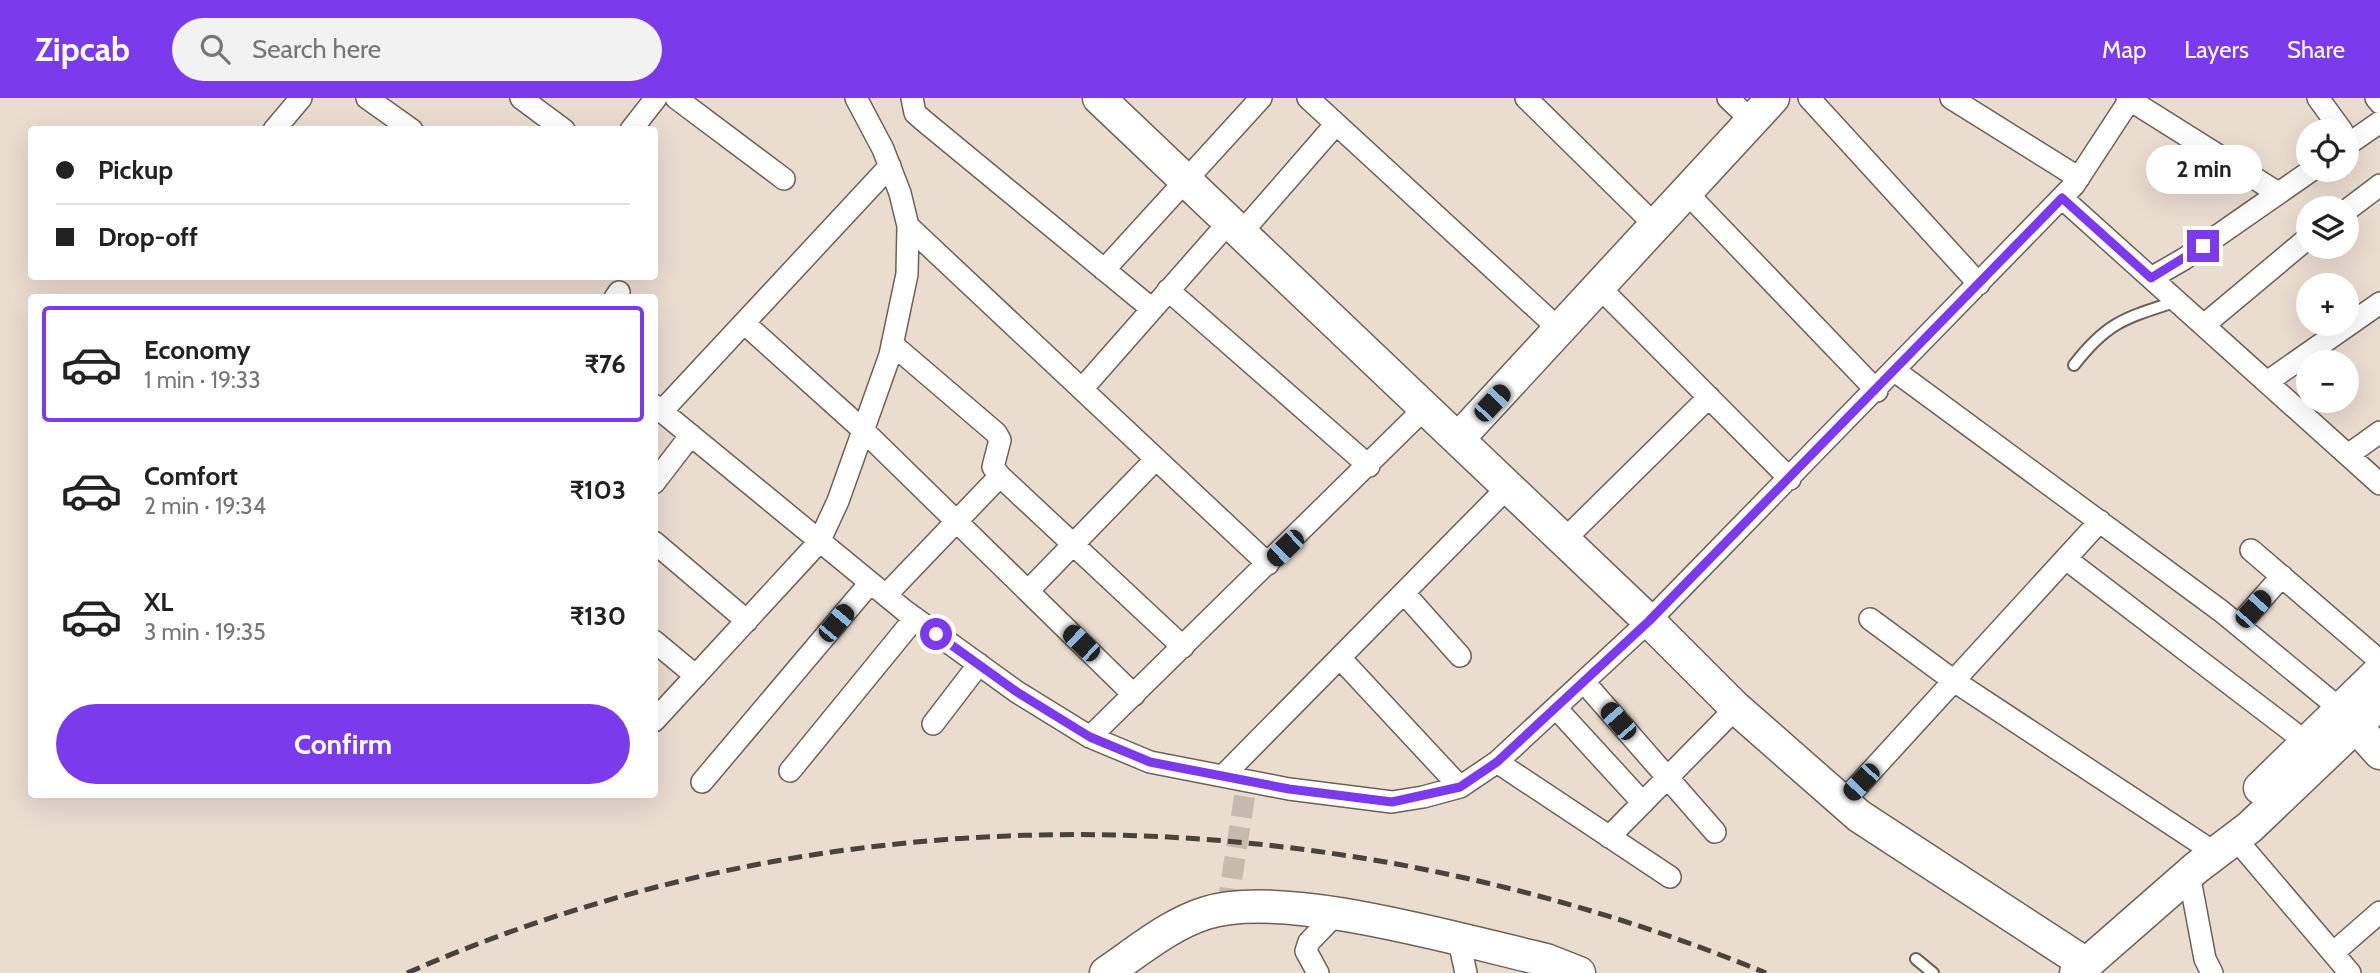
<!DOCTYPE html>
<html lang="en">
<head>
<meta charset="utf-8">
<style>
	body { margin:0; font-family:Cabin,sans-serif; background:#f2f2f2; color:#222; height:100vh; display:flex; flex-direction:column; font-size:26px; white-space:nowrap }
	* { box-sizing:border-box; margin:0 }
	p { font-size:23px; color:#767676 }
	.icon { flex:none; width:38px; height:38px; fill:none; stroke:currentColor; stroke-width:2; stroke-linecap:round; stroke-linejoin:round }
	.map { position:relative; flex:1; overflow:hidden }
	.sheet { position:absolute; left:28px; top:196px; width:630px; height:504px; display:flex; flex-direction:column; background:#fff; border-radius:7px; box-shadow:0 7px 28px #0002 }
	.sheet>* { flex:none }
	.banner { position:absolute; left:28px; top:28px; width:630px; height:154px; border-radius:7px; box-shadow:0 7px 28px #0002; display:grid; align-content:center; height:154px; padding:0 28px; background:#fff }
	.controls { position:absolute; left:2296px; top:21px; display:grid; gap:14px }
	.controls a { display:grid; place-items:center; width:63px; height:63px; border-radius:50%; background:#fff; box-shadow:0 7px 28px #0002; font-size:35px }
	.end { position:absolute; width:32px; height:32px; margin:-16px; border:9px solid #7c3aed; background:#fff; box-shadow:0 0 0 4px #fff }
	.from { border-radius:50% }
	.bubble { position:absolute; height:49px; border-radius:24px; background:#fff; box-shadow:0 7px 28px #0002; font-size:23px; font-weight:800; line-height:49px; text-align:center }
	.car { position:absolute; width:21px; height:42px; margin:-21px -10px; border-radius:9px; box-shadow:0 0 5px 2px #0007; background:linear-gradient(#222 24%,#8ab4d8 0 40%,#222 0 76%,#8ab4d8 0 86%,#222 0) }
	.banner b { display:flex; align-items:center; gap:24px; height:66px; font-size:26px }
	.banner b+b { border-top:2px solid #e0e0e0 }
	.banner i { width:18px; height:18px; background:#222 }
	ul { padding:12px 0 0; list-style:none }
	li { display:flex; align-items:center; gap:21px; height:116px; margin:0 14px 10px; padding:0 14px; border:4px solid transparent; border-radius:7px }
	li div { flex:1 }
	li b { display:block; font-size:26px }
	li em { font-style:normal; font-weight:800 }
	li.selected { border-color:#7c3aed }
	li>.icon { width:63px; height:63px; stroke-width:1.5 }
	.button { display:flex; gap:14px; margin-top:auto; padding:14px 28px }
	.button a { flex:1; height:80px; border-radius:42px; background:#7c3aed; color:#fff; font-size:28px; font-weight:800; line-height:80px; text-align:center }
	header { display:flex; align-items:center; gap:42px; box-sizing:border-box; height:98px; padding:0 35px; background:#7c3aed; color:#fff }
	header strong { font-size:33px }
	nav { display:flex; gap:38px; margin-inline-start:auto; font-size:24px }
	.search { width:490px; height:63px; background:#f2f2f2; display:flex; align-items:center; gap:18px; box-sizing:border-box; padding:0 24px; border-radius:38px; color:#767676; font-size:26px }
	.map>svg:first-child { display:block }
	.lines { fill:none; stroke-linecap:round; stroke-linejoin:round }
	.street-tunnel { stroke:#c6b9ae; stroke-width:21; stroke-dasharray:21 10; stroke-linecap:butt }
	.lane-casing { stroke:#6d6057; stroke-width:14 }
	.street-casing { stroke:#6d6057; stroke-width:24 }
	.secondary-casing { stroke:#6d6057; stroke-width:35 }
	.lane { stroke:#fff; stroke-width:10 }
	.street { stroke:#fff; stroke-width:21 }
	.secondary { stroke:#fff; stroke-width:32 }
	.rail { stroke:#49423d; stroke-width:5; stroke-dasharray:14 7; stroke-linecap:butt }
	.route { stroke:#7c3aed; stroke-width:9 }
</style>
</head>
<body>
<header>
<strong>Zipcab</strong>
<div class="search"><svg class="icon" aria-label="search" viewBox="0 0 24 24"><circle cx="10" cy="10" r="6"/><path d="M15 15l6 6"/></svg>Search here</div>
<nav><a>Map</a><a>Layers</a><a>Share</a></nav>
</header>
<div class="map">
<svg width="2380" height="875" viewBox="0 0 2380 875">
	<rect width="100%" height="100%" fill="#ebdcd0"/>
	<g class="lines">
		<path class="street-tunnel" d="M1227 811 1247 683"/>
		<defs>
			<path id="lane" d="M2074 267C2108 223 2126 220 2177 203
				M1916 861 1933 875"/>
			<path id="street" d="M367 0 412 32
				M521 0 564 32
				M676 0 784 81
				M912 0 915 15 924 23 1152 211
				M1308 0 1559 231
				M1526 0 1655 127
				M1728 0 1752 23
				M1809 0 1979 186
				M1951 0 2079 80
				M2127 0 2278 95
				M2318 0 2342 33
				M2376 0 2380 5
				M274 32 301 0
				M631 32 656 0
				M2347 47 2380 24
				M1686 94 1877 293
				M2062 100 2380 386
				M2347 112 2380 87
				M908 128 1268 466
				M1241 135 1336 26
				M1104 172 1261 0
				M2151 180 2184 161 2312 72
				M1599 189 1790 381
				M1168 192 1369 368
				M615 200 619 194
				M744 225 863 332 1134 597
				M2204 227 2308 140
				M892 246 996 335 1000 342 993 369 1000 378 1183 549
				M1895 273 2221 513 2339 610
				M2267 284 2380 205
				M1082 291 1229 124
				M654 307 905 513 1017 594 1090 639 1150 664 1289 691 1392 704 1423 699 1460 689 1497 664 1649 523 2074 87 2131 0
				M662 313 890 68
				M2348 357 2380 334
				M654 385 691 337
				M1564 442 1709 299
				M654 444 747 523
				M2251 452 2380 563
				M2066 461 2306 644
				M1028 493 1156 361
				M1404 495 1460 558
				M886 497 1000 378
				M1870 521 1954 583 2209 751
				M2239 527 2282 478
				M654 543 696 578
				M1340 560 1460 689
				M1584 584 1715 734
				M1556 610 1643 705
				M654 623 819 444 838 403 890 257 907 176 908 128 900 95 883 51 856 0
				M933 626 979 566
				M1090 639 1425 310
				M1497 664 1670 779
				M790 673 915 520
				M1223 678 1508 389
				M702 684 870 485
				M1843 704 2100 423
				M1609 739 1736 610
				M2235 740 2350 875
				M2189 776 2205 861 2212 875
				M1459 843 1466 875
				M2333 855 2380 814
				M1318 875 1306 853 1309 844 1336 816"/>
			<path id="secondary" d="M1099 0 1649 523 1736 610 1859 718 2086 866
				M1458 341 1773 0
				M2343 614 2380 655
				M2260 690 2380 573
				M1106 875C1137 854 1170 826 1206 815 1284 790 1462 843 1546 862L1579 875
				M2076 875 2196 770 2250 729 2380 605"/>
		</defs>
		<use href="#lane" class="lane-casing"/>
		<use href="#street" class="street-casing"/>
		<use href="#secondary" class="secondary-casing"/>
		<use href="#lane" class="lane"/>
		<use href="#street" class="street"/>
		<use href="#secondary" class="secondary"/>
		<path class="rail" d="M407 875C840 685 1332 696 1766 875"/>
	</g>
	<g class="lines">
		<path class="route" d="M936 536 1017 594 1090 639 1150 664 1289 691 1392 704 1460 689 1497 664 1649 523 2062 100 2151 180 2203 148"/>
	</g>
</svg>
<div class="controls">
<a><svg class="icon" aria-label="locate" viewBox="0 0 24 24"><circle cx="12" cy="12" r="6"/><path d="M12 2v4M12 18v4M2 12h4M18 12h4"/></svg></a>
<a><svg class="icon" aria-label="layers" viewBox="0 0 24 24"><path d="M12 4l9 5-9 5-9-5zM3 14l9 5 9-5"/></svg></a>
<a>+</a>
<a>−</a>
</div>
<i class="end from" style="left:936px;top:536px"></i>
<i class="end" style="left:2203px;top:148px"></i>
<div class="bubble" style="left:2146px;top:47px;width:116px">2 min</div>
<i class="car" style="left:1492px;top:305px;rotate:43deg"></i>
<i class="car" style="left:1285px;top:450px;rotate:226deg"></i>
<i class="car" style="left:2253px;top:511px;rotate:42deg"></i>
<i class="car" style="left:836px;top:525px;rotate:40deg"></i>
<i class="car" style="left:1081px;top:545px;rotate:314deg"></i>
<i class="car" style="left:1618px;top:623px;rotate:319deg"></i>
<i class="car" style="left:1861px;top:684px;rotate:223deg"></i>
<div class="banner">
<b><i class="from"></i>Pickup</b>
<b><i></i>Drop-off</b>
</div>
<section class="sheet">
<ul>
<li class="selected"><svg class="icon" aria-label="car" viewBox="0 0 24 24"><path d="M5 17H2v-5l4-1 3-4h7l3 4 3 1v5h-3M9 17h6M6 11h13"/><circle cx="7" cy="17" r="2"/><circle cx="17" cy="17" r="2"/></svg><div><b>Economy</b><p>1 min · 19:33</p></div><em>₹76</em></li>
<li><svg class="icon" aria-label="car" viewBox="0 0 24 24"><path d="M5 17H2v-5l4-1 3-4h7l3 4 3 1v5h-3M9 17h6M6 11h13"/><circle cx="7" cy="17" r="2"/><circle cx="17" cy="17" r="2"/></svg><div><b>Comfort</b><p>2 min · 19:34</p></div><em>₹103</em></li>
<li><svg class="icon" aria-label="car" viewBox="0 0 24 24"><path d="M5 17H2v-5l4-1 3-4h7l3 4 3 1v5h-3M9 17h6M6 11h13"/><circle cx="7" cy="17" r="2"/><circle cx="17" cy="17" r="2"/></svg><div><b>XL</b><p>3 min · 19:35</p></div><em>₹130</em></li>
</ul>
<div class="button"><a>Confirm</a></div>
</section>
</div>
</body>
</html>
